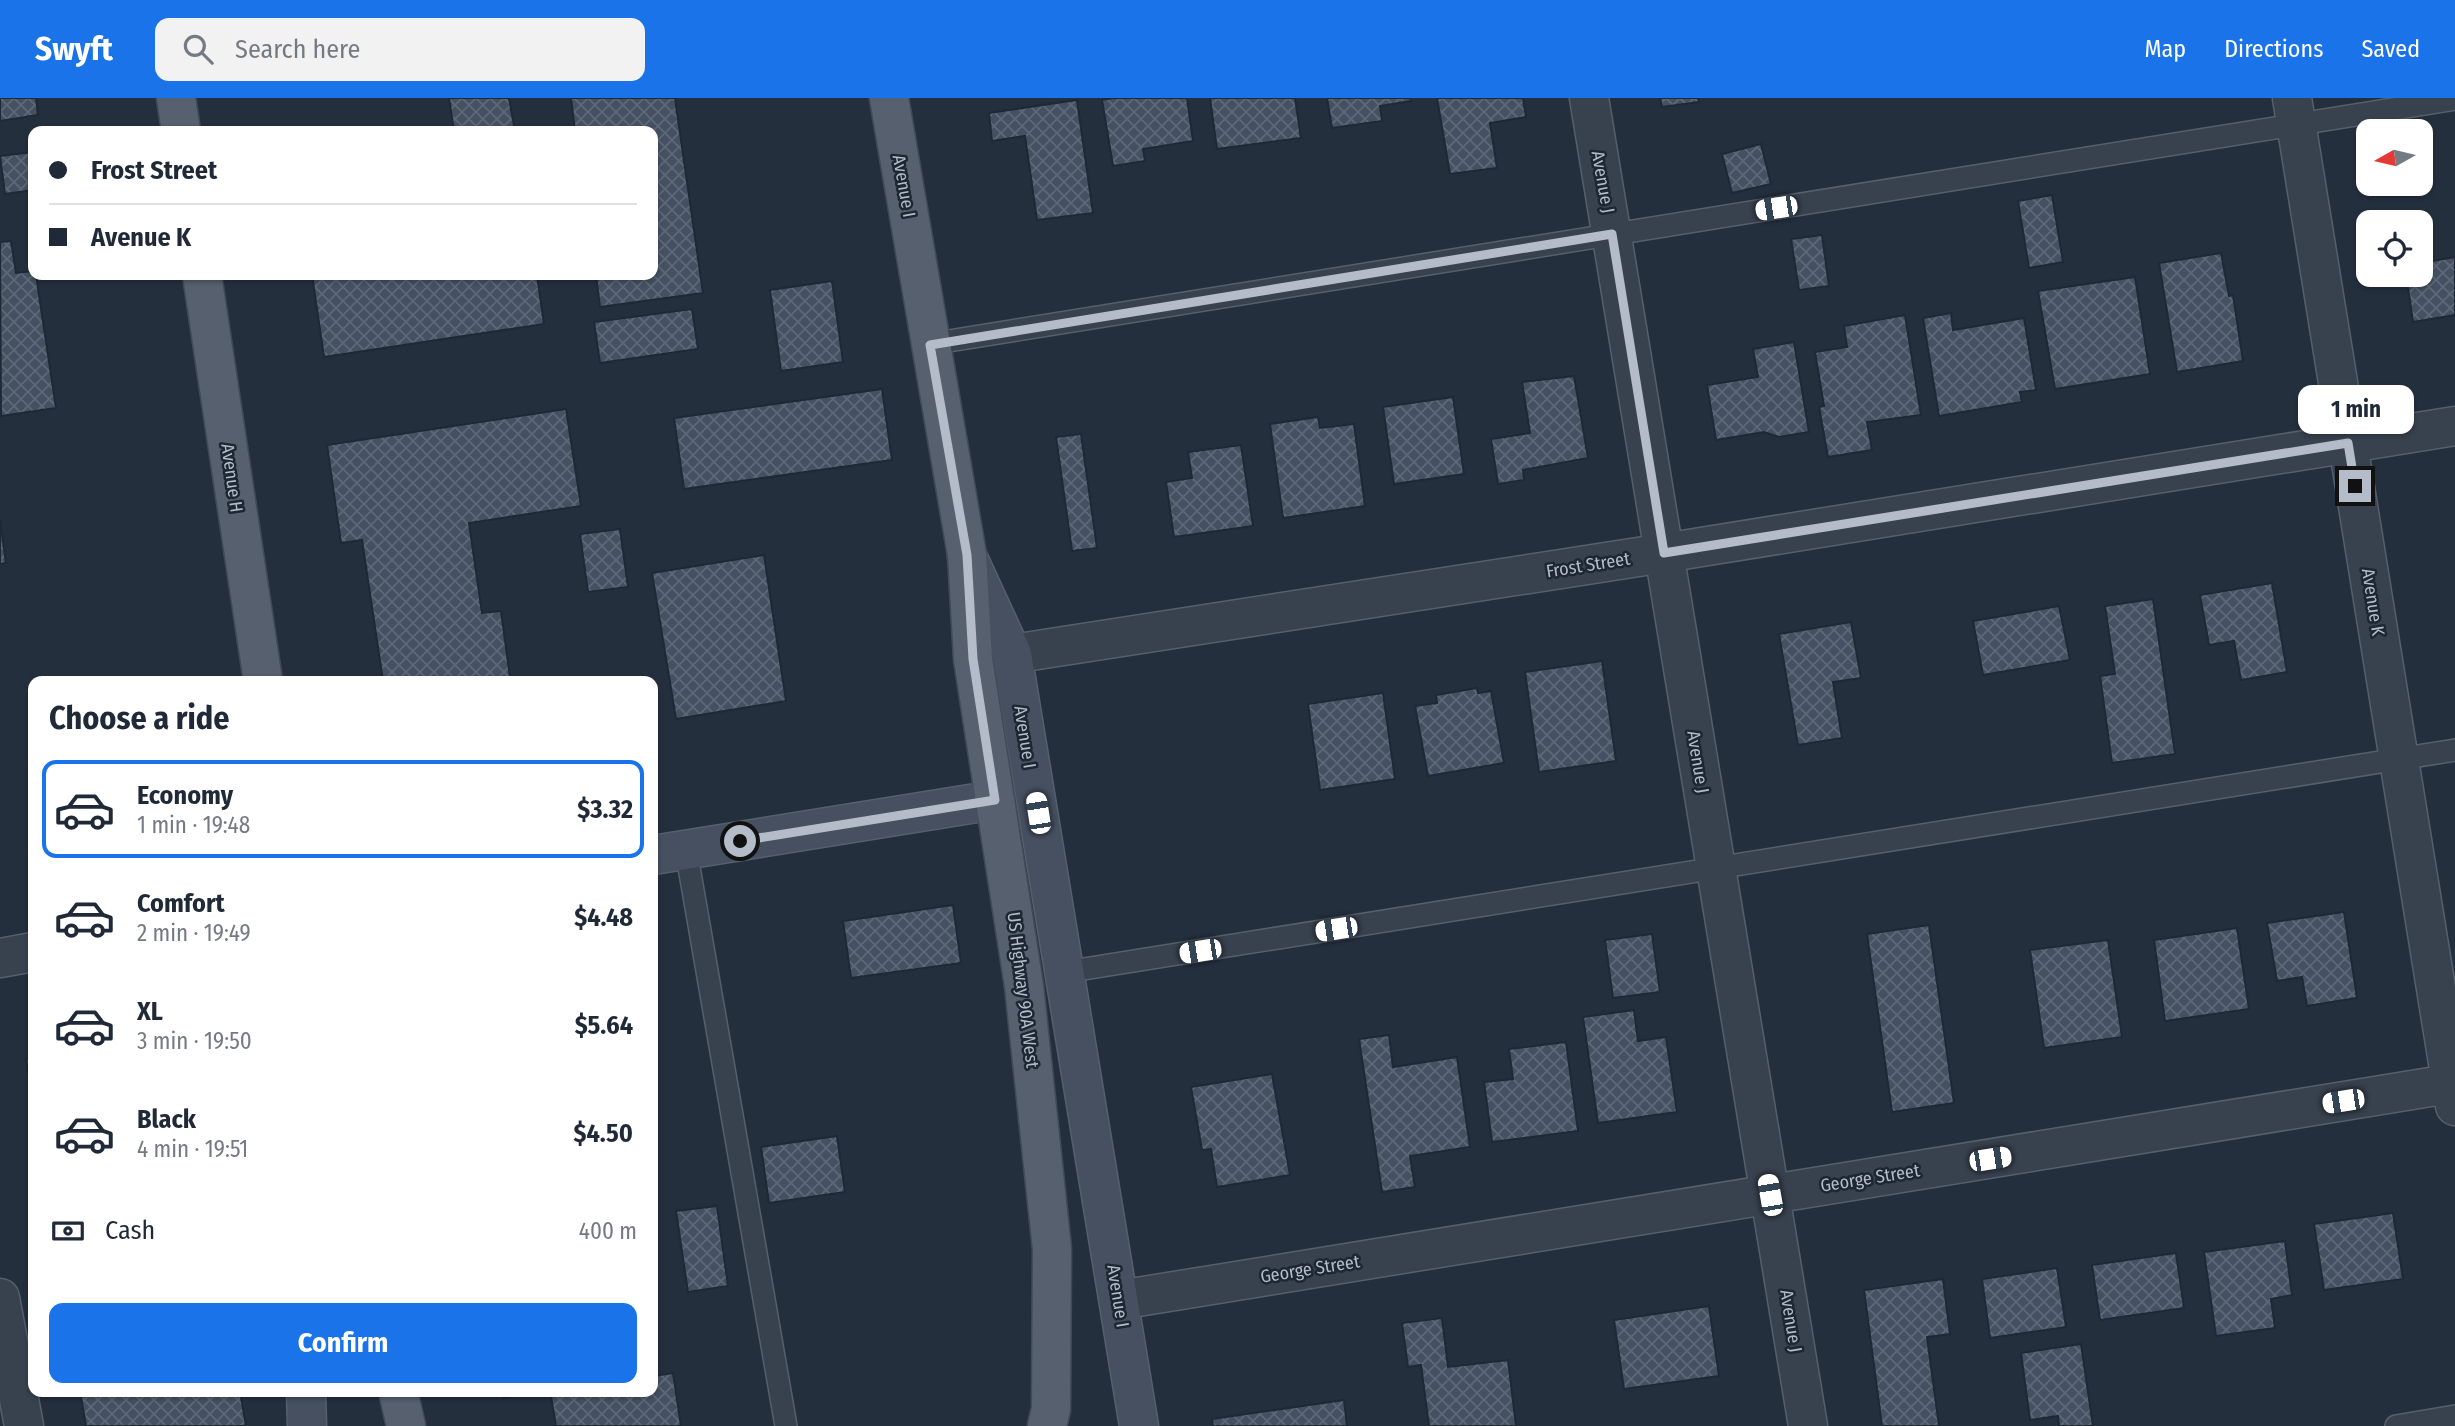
<!DOCTYPE html>
<html lang="en">
<head>
<meta charset="utf-8">
<style>
	body { margin:0; font-family:"Fira Sans Condensed",sans-serif; background:#f2f2f3; color:#1f2937; height:100vh; display:flex; flex-direction:column; font-size:26px; white-space:nowrap }
	* { box-sizing:border-box; margin:0 }
	p { font-size:23px; color:#747a83 }
	.icon { flex:none; width:38px; height:38px; fill:none; stroke:currentColor; stroke-width:2; stroke-linecap:round; stroke-linejoin:round }
	.map { position:relative; flex:1; overflow:hidden }
	.details { position:absolute; left:28px; top:578px; width:630px; height:721px; display:flex; flex-direction:column; background:#fff; border-radius:14px; box-shadow:0 2px 5px #0004 }
	.details>* { flex:none }
	.guide { position:absolute; left:28px; top:28px; width:630px; height:154px; border-radius:14px; box-shadow:0 2px 5px #0004; display:grid; align-content:center; height:154px; padding:0 21px; background:#fff }
	.needle { width:46px; rotate:262deg }
	.tools { position:absolute; left:2356px; top:21px; display:grid; gap:14px }
	.tools a { display:grid; place-items:center; width:77px; height:77px; border-radius:14px; background:#fff; box-shadow:0 2px 5px #0004; font-size:35px }
	.end { position:absolute; width:32px; height:32px; margin:-16px; border:9px solid #b4bcc9; background:#111; box-shadow:0 0 0 4px #111 }
	.from { border-radius:50% }
	.bubble { position:absolute; height:49px; border-radius:14px; background:#fff; box-shadow:0 2px 5px #0004; font-size:23px; font-weight:700; line-height:49px; text-align:center }
	.car { position:absolute; width:21px; height:42px; margin:-21px -10px; border-radius:9px; box-shadow:0 0 5px 2px #0007; background:linear-gradient(#fff 24%,#345 0 40%,#fff 0 76%,#345 0 86%,#fff 0) }
	.guide b { display:flex; align-items:center; gap:24px; height:66px; font-size:26px }
	.guide b+b { border-top:2px solid #e0e1e3 }
	.guide i { width:18px; height:18px; background:#1f2937 }
	ul { padding:0; list-style:none }
	li { display:flex; align-items:center; gap:21px; height:98px; margin:0 14px 10px; padding:0 7px; border:4px solid transparent; border-radius:14px }
	li div { flex:1 }
	li b { display:block; font-size:26px }
	li em { font-style:normal; font-weight:700 }
	li.current { border-color:#1a73e8 }
	li>.icon { width:63px; height:63px; stroke-width:1.5 }
	h2 { padding:0 21px; font-size:32px; line-height:84px }
	.pay { display:flex; align-items:center; gap:18px; height:77px; padding:0 21px; font-size:26px }
	.pay p { margin-inline-start:auto }
	.action { display:flex; gap:14px; margin-top:auto; padding:14px 21px }
	.action a { flex:1; height:80px; border-radius:14px; background:#1a73e8; color:#fff; font-size:28px; font-weight:700; line-height:80px; text-align:center }
	header { display:flex; align-items:center; gap:42px; box-sizing:border-box; height:98px; padding:0 35px; background:#1a73e8; color:#fff }
	header strong { font-size:33px }
	nav { display:flex; gap:38px; margin-inline-start:auto; font-size:24px }
	.search { width:490px; height:63px; background:#f2f2f3; display:flex; align-items:center; gap:18px; box-sizing:border-box; padding:0 24px; border-radius:14px; color:#747a83; font-size:26px }
	.map>svg:first-child { display:block }
	.building { fill:url(#building-cross-hatch); stroke:#1f2835; stroke-width:2 }
	.lines { fill:none; stroke-linecap:round; stroke-linejoin:round }
	.lane-casing { stroke:#565f6c; stroke-width:24 }
	.street-casing { stroke:#565f6c; stroke-width:41 }
	.secondary-casing { stroke:#565f6c; stroke-width:41 }
	.primary-casing { stroke:#414a57; stroke-width:41 }
	.lane { stroke:#38414e; stroke-width:21 }
	.street { stroke:#38414e; stroke-width:38 }
	.secondary { stroke:#465061; stroke-width:38 }
	.primary { stroke:#56606e; stroke-width:38 }
	.route { stroke:#b4bcc9; stroke-width:9 }
	.labels { text-anchor:middle; dominant-baseline:central; stroke-width:5; stroke-linejoin:round; paint-order:stroke }
	.street-label { font-size:18px; fill:#b4bcc9; stroke:#1d2633 }
</style>
</head>
<body>
<header>
<strong>Swyft</strong>
<div class="search"><svg class="icon" aria-label="search" viewBox="0 0 24 24"><circle cx="10" cy="10" r="6"/><path d="M15 15l6 6"/></svg>Search here</div>
<nav><a>Map</a><a>Directions</a><a>Saved</a></nav>
</header>
<div class="map">
<svg width="2455" height="1328" viewBox="0 0 2455 1328">
	<defs>
		<pattern id="building-cross-hatch" width="8" height="8" patternUnits="userSpaceOnUse" patternTransform="scale(1.75)"><rect width="8" height="8" fill="#455162"/><path d="M0 0l8 8M0 8l8-8" fill="none" stroke="#5d6877"/></pattern>
	</defs>
	<rect width="100%" height="100%" fill="#242f3e"/>
	<path class="building" d="M0 0H36L38 17 0 23Z
		M449 0H509L515 33H454Z
		M571 0H675L703 195 600 209 596 177H653V33H575Z
		M1113 0H1187L1193 43 1143 51 1145 63 1113 68 1102 2Z
		M1210 0H1295L1301 40 1217 51Z
		M1327 0H1410L1411 3 1380 8 1382 23 1332 30Z
		M1437 0H1523L1526 19 1490 25 1497 70 1450 76Z
		M1660 0H1698L1699 4 1662 9Z
		M1077 2 1093 115 1037 122 1025 38 992 43 989 15Z
		M1761 46 1771 86 1732 95 1722 56Z
		M33 54V92L5 96 0 58Z
		M2052 97 2063 164 2029 170 2018 103Z
		M1822 137 1829 188 1799 192 1791 141Z
		M11 143 16 175 33 173V177H36L56 310 1 318 0 144Z
		M2221 155 2229 198 2233 197 2243 263 2177 274 2159 165Z
		M2455 159V217L2413 224 2406 177H2420V165Z
		M312 177H537L544 226 324 259Z
		M2135 179 2150 276 2055 291 2038 193Z
		M832 183 843 264 781 273 770 192Z
		M692 211 698 251 600 265 594 224Z
		M1951 215 1953 232 2024 220 2036 292 2020 294 2022 304 1939 318 1923 220Z
		M1905 217 1921 317 1867 324 1872 352 1828 359 1819 309 1824 308 1815 254 1847 249 1844 228Z
		M1794 244 1809 334 1779 339 1764 334 1716 342 1707 287 1758 279 1753 251Z
		M1574 278 1588 360 1523 372 1524 382 1498 386 1491 341 1530 335 1522 284Z
		M882 291 892 362 684 391 674 320Z
		M1453 299 1464 376 1394 386 1383 309Z
		M566 311 581 408 469 425 482 515 501 513 510 579 482 583H383L362 442 341 445 327 347Z
		M1318 319 1320 330 1354 326 1365 408 1283 420 1270 326Z
		M1081 336 1097 450 1072 453 1056 339Z
		M1241 347 1253 428 1174 439 1166 384 1192 380 1188 354Z
		M0 421 6 465 0 466Z
		M620 431 628 489 588 494 580 436Z
		M764 457 786 603 676 621 652 475Z
		M2272 485 2287 574 2241 582 2234 543 2209 547 2200 497Z
		M2153 501 2175 656 2112 665 2100 578 2115 576 2105 508Z
		M2059 508 2070 562 1983 577 1973 523Z
		M1851 524 1861 580 1833 584 1842 640 1798 647 1779 536Z
		M1602 563 1616 663 1539 674 1525 574Z
		M1477 590 1478 595 1491 593 1504 665 1428 678 1415 608 1437 605 1436 597Z
		M1383 595 1395 681 1320 692 1308 606Z
		M953 807 961 865 851 880 843 823Z
		M2344 814 2357 900 2307 908 2302 879 2277 883 2267 825Z
		M1929 827 1954 1005 1892 1014 1867 836Z
		M2237 830 2249 911 2165 923 2154 842Z
		M1652 836 1660 894 1613 900 1605 842Z
		M2108 842 2122 939 2044 950 2030 852Z
		M1634 912 1638 943 1666 939 1677 1014 1598 1025 1583 919Z
		M1389 937 1393 969 1457 959 1470 1049 1410 1058 1415 1089 1382 1094 1359 941Z
		M1566 944 1578 1033 1492 1044 1484 984 1513 981 1509 951Z
		M33 960V1003L26 961Z
		M1272 976 1290 1077 1217 1089 1211 1051 1202 1052 1191 989Z
		M837 1038 845 1094 769 1105 761 1049Z
		M717 1108 728 1188 688 1194 676 1113Z
		M2393 1115 2403 1181 2324 1192 2314 1126Z
		M2285 1143 2292 1197 2271 1201 2275 1230 2216 1238 2204 1154Z
		M2176 1155 2184 1210 2100 1222 2092 1167Z
		M2057 1170 2066 1229 1990 1240 1982 1181Z
		M1943 1181 1950 1236 1927 1239 1939 1328H1882L1864 1192Z
		M1709 1208 1719 1278 1624 1291 1614 1222Z
		M1442 1220 1448 1269 1508 1262 1516 1328H1429L1421 1267 1408 1269 1402 1225Z
		M2081 1246 2093 1328H2059L2058 1318 2030 1322 2021 1255Z
		M673 1275 681 1328H556L550 1293H653V1278Z
		M80 1293H240L246 1328H86Z
		M502 1293H548L503 1300Z
		M1344 1302 1347 1328H1213L1212 1321Z"/>
	<g class="lines">
		<defs>
			<path id="lane" d="M930 246 2455 1
				M686 752 786 1328
				M1065 874 2455 652
				M2396 1328 2455 1318"/>
			<path id="street" d="M1589 0 1808 1328
				M2292 0 2455 1008
				M1012 556 1664 455 2455 328
				M0 860 33 854
				M0 1200 24 1328
				M1119 1202 2455 985"/>
			<path id="secondary" d="M967 458 1012 556 1139 1328
				M653 757 995 702
				M306 1293 307 1328"/>
			<path id="primary" d="M176 0 181 33
				M889 0 967 457 973 561 1024 888 1052 1151 1051 1311 1047 1328
				M202 177 263 583
				M398 1293 406 1328"/>
		</defs>
		<use href="#lane" class="lane-casing"/>
		<use href="#street" class="street-casing"/>
		<use href="#secondary" class="secondary-casing"/>
		<use href="#primary" class="primary-casing"/>
		<use href="#lane" class="lane"/>
		<use href="#street" class="street"/>
		<use href="#secondary" class="secondary"/>
		<use href="#primary" class="primary"/>
	</g>
	<g class="lines">
		<path class="route" d="M740 743 995 702 973 561 967 457 930 247 1612 136 1664 455 2348 345 2355 388"/>
	</g>
	<g class="labels">
		<g class="street-label">
			<text transform="translate(1603 84) rotate(80)">Avenue J</text>
			<text transform="translate(904 88) rotate(80)">Avenue I</text>
			<text transform="translate(232 380) rotate(82)">Avenue H</text>
			<text transform="translate(1588 467) rotate(-9)">Frost Street</text>
			<text transform="translate(2373 504) rotate(81)">Avenue K</text>
			<text transform="translate(1025 639) rotate(81)">Avenue I</text>
			<text transform="translate(1698 664) rotate(81)">Avenue J</text>
			<text transform="translate(1023 892) rotate(83)">US Highway 90A West</text>
			<text transform="translate(1870 1080) rotate(-9)">George Street</text>
			<text transform="translate(1310 1171) rotate(-9)">George Street</text>
			<text transform="translate(1118 1198) rotate(81)">Avenue I</text>
			<text transform="translate(1791 1223) rotate(81)">Avenue J</text>
		</g>
	</g>
</svg>
<div class="tools">
<a><svg class="needle" viewBox="-14 -14 28 28"><path d="M0-13l5 13h-10z" fill="#e53935"/><path d="M0 13l5-13h-10z" fill="#747a83"/></svg></a>
<a><svg class="icon" aria-label="locate" viewBox="0 0 24 24"><circle cx="12" cy="12" r="6"/><path d="M12 2v4M12 18v4M2 12h4M18 12h4"/></svg></a>
</div>
<i class="end from" style="left:740px;top:743px"></i>
<i class="end" style="left:2355px;top:388px"></i>
<div class="bubble" style="left:2298px;top:287px;width:116px">1 min</div>
<i class="car" style="left:1776px;top:110px;rotate:261deg"></i>
<i class="car" style="left:1038px;top:715px;rotate:351deg"></i>
<i class="car" style="left:1336px;top:831px;rotate:261deg"></i>
<i class="car" style="left:1200px;top:853px;rotate:261deg"></i>
<i class="car" style="left:2343px;top:1003px;rotate:261deg"></i>
<i class="car" style="left:1990px;top:1061px;rotate:81deg"></i>
<i class="car" style="left:1770px;top:1097px;rotate:350deg"></i>
<div class="guide">
<b><i class="from"></i>Frost Street</b>
<b><i></i>Avenue K</b>
</div>
<section class="details">
<h2>Choose a ride</h2>
<ul>
<li class="current"><svg class="icon" aria-label="car" viewBox="0 0 24 24"><path d="M5 17H2v-5l4-1 3-4h7l3 4 3 1v5h-3M9 17h6M6 11h13"/><circle cx="7" cy="17" r="2"/><circle cx="17" cy="17" r="2"/></svg><div><b>Economy</b><p>1 min · 19:48</p></div><em>$3.32</em></li>
<li><svg class="icon" aria-label="car" viewBox="0 0 24 24"><path d="M5 17H2v-5l4-1 3-4h7l3 4 3 1v5h-3M9 17h6M6 11h13"/><circle cx="7" cy="17" r="2"/><circle cx="17" cy="17" r="2"/></svg><div><b>Comfort</b><p>2 min · 19:49</p></div><em>$4.48</em></li>
<li><svg class="icon" aria-label="car" viewBox="0 0 24 24"><path d="M5 17H2v-5l4-1 3-4h7l3 4 3 1v5h-3M9 17h6M6 11h13"/><circle cx="7" cy="17" r="2"/><circle cx="17" cy="17" r="2"/></svg><div><b>XL</b><p>3 min · 19:50</p></div><em>$5.64</em></li>
<li><svg class="icon" aria-label="car" viewBox="0 0 24 24"><path d="M5 17H2v-5l4-1 3-4h7l3 4 3 1v5h-3M9 17h6M6 11h13"/><circle cx="7" cy="17" r="2"/><circle cx="17" cy="17" r="2"/></svg><div><b>Black</b><p>4 min · 19:51</p></div><em>$4.50</em></li>
</ul>
<div class="pay"><svg class="icon" aria-label="cash" viewBox="0 0 24 24"><path d="M3 7h18v10H3z"/><circle cx="12" cy="12" r="2"/></svg>Cash<p>400 m</p></div>
<div class="action"><a>Confirm</a></div>
</section>
</div>
</body>
</html>
